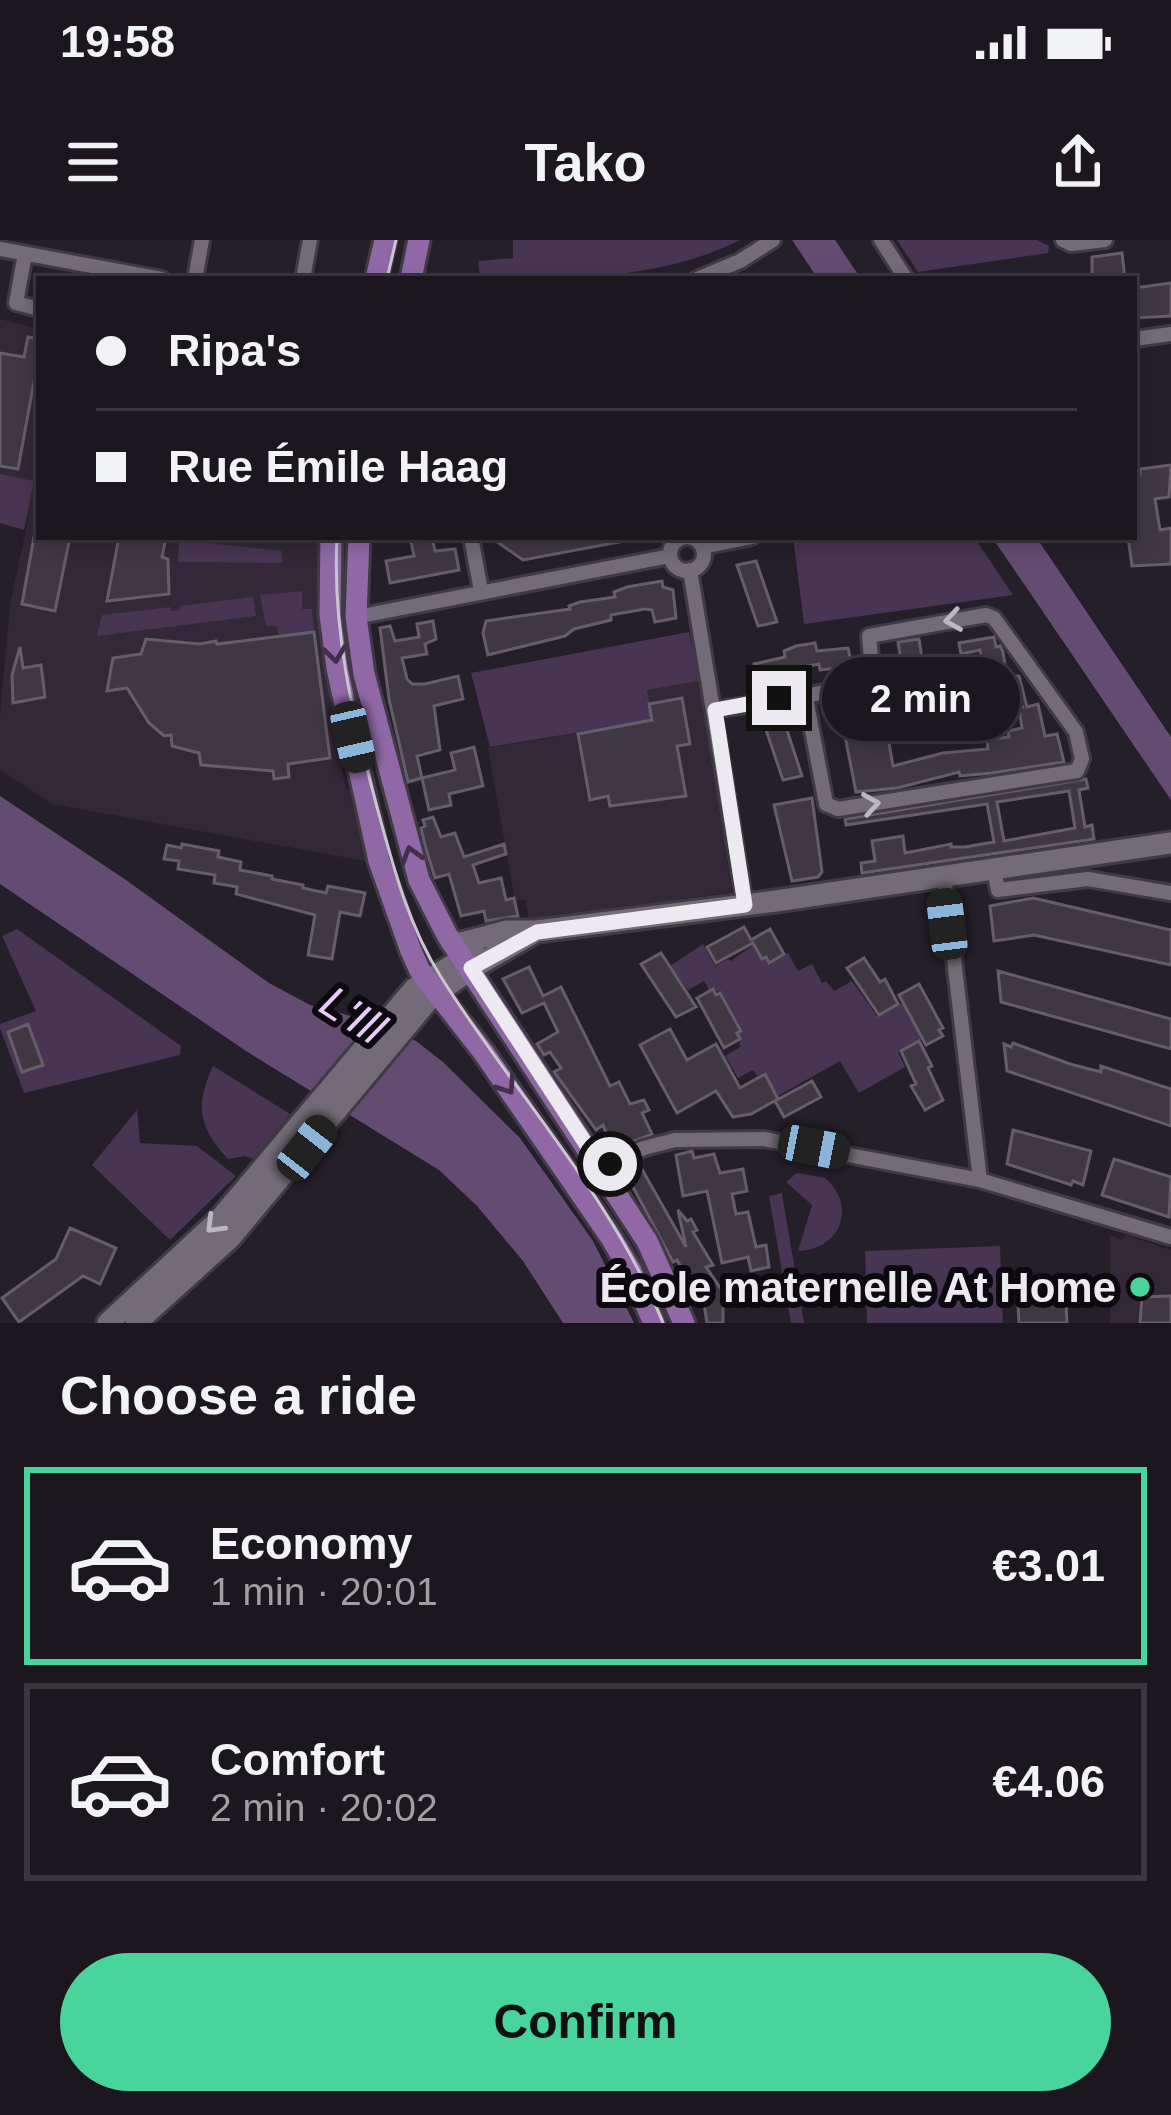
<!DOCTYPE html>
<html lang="en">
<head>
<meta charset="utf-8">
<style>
	body { margin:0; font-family:Helvetica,sans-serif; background:#252028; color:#f1f3f6; height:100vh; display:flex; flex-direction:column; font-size:45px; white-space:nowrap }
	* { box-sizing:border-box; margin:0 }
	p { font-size:39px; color:#a09fa4 }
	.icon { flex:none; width:66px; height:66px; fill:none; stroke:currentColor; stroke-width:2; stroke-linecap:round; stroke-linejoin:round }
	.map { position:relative; height:1083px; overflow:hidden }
	.side { display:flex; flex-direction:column; background:#1c171f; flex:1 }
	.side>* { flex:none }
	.banner { position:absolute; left:36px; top:36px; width:1101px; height:264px; border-radius:0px; box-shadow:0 6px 18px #0003,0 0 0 3px #3a363d; display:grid; align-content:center; height:264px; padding:0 60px; background:#1c171f }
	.end { position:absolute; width:54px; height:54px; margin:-27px; border:15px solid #ede9f0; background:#111; box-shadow:0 0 0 6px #111 }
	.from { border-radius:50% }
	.bubble { position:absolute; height:84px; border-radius:42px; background:#1c171f; box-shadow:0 6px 18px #0003,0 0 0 3px #3a363d; font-size:39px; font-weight:700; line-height:84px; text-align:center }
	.car { position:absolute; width:36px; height:72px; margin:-36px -18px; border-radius:15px; box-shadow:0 0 9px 3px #0007; background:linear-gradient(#222 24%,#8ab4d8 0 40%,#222 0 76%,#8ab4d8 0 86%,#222 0) }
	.banner b { display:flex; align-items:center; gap:42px; height:114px; font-size:45px }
	.banner b+b { border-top:3px solid #3a363d }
	.banner i { width:30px; height:30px; background:#f1f3f6 }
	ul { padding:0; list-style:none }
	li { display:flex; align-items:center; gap:36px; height:198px; margin:0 24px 18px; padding:0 36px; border:6px solid #3a363d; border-radius:0px }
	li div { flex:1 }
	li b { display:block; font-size:45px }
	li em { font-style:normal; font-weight:700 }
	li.on { border-color:#49d49c }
	li>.icon { width:108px; height:108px; stroke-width:1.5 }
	h2 { padding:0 60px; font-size:54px; line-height:144px }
	.primary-button { display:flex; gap:24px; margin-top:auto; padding:24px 60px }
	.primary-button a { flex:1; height:138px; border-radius:72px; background:#49d49c; color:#111; font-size:48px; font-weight:700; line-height:138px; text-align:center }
	.status { display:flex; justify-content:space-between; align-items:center; height:84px; padding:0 60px; background:#1c171f; direction:ltr }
	.status svg { height:33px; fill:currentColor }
	header { display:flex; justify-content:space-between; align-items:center; height:156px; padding:0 60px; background:#1c171f; font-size:54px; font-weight:700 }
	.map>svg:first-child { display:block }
	.built { fill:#322837 }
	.green { fill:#483453 }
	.water { fill:#644b72 }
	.building { fill:#3f3843; stroke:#655d69; stroke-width:3; fill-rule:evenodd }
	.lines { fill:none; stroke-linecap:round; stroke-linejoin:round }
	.street-casing { stroke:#3f3a43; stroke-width:20 }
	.secondary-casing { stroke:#3f3a43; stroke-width:27 }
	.primary-casing { stroke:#3f3a43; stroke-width:27 }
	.street { stroke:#736b77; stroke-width:14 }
	.secondary { stroke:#736b77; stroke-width:21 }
	.primary { stroke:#9168a6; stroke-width:21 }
	.tram { stroke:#cac6cd; stroke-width:3 }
	.oneway { stroke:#bcb7c0 }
	.oneway2 { stroke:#42304b }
	.route { stroke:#ede9f0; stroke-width:15 }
	.poi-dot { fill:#49d49c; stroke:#0d0a0f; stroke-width:4.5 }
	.labels { text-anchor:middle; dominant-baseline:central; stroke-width:12; stroke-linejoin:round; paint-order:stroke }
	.poi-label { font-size:42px; font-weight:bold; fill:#ede9f0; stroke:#0d0a0f; text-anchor:end }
	.water-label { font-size:45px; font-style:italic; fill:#ebcafe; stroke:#0d0a0f }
</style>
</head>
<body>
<div class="status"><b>19:58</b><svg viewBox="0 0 49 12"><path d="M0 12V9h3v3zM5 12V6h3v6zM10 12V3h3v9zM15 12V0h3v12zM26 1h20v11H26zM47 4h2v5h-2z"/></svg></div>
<header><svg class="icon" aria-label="menu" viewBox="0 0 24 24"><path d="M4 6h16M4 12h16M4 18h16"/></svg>Tako<svg class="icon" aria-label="share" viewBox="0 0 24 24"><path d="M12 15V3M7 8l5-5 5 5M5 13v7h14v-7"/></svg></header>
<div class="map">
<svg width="1171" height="1083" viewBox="0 0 1171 1083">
	<rect width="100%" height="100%" fill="#251f29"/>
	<path class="built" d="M0 79 39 89V216L34 244 39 245V297H319V392L345 546 357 560 365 621 52 564 0 530V474L10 365 32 262 24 290 0 283Z
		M700 441 732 652 530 682 525 660 515 661 488 508 652 480 647 450Z
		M1110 995 1122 1000 1126 995 1171 1010V1083H1110Z"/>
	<path class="green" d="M513 0H740C661 40 567 39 480 39L478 21 513 18Z
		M897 0H1037L1049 6 1048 13 918 32Z
		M0 234 34 241 24 290 0 283Z
		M793 297H974L1013 355 804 384Z
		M179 300 282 311V323L178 322Z
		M302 351V369H312L314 392 279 396 277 386H266L260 355Z
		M253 357 256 376 97 396 102 375 170 367 171 371 180 370V366Z
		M689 392 700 441 647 450 653 480 490 507 471 433Z
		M17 689 181 806 180 815 24 853 0 788V784L36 771 2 696Z
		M703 704 715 726 728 719 731 721 753 705 761 719 765 718 768 724 788 713 798 731 812 724 822 743 826 741 834 751 852 741 877 776 902 763 922 799 898 812 905 827 859 853 840 821 778 856 765 832 757 836 753 830 738 838 725 816 740 807 739 794 743 791 721 752 709 750 704 741 688 750 670 726Z
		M213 826 290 874 254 919 245 916 228 919C198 887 195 865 213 826Z
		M137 870 140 903 197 906 236 936 170 1000 92 925Z
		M797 933 825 938C858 966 840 1010 798 1011L812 965 786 942Z
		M782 953V954L804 1083H791L769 956Z
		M1000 1006 1003 1083H867L865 1011Z"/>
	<path class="water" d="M792 0H835L861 39H818Z
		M992 297H1036L1171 497V560Z
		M0 556 126 640 269 743 310 765 373 782 416 801 443 822 520 898 593 1001 634 1083H563L523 1021 477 966 439 930 246 811 0 644Z"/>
	<path class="building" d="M1122 13 1125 39H1092V17Z
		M1171 43V76L1135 78 1134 48Z
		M28 97 39 99V136H35L18 229 0 226V113L24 117Z
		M1171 225 1169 257 1155 259 1160 290 1171 288V324L1132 326 1128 297H1134V235L1140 234V229Z
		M34 297H70L55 371 22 364Z
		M119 297H166L162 317 168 319 169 354 107 361Z
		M410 297H432L435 311 455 309 459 330 390 343 386 321 414 316Z
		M490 297H618L619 302 523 320Z
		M756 321 777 382 758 386 737 325Z
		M662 341 663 347 673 350 676 378 655 382 652 370 645 369 611 375V380L574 389 565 396 488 415 483 393 486 381 570 369 569 366 580 362 615 357 614 352 627 347Z
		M433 381 436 399 425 404 427 414 402 418 407 439 412 444H425L458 436 463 459 434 466 440 510 417 516 422 538 455 530 451 513 474 507 483 546 449 554 451 565 429 570 422 538 408 542 389 459 380 388 390 386 395 401 419 397 417 384Z
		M314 392 330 518 288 524 289 537 274 539 273 531 201 525 199 513 172 506 171 495 164 496 149 483 127 448 107 451 113 418 141 414 146 399 200 404 216 401 217 404Z
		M994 397 996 407 1000 406 1003 412 1007 437 1019 436 1027 467 1038 464 1045 496 1057 494 1064 522 992 533 960 536 959 532 897 548 856 552 844 491 837 492 834 473 840 470 897 462 900 481 886 486 893 526 943 513 988 509 987 500 1009 497 1008 491 1022 488 1019 468 1024 467 1007 470 999 439 987 441 985 435 980 410 961 414 959 403Z
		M919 399 928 457 907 461 898 402Z
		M815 403 817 411 848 408 852 427 820 430 819 424 787 430 788 436 757 443 754 424 785 417 784 411 796 406Z
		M20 407 23 428 41 425 45 457 13 463 12 435Z
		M682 458 690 504 677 506 686 556 610 566 608 556 590 560 578 494 652 480 649 464Z
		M782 475 802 536 783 540 762 478Z
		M1086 539 1088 548 1079 550 1085 587 1092 585 1094 599 862 633 861 623 875 621 872 601 903 596 905 613 951 604V607H965L994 602 987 564 846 585 845 579ZM1069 551 1075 588 1004 601 997 562Z
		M812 558 822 632 818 637 792 641 774 565Z
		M433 577 441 597 455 593 464 617 504 604 506 614 473 625 479 643 501 638 506 660 514 658 518 676 486 681 484 671 461 676 449 634 435 638 426 609 421 588 425 586 423 580Z
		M182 604 219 611 218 617 241 622 240 630 272 636V639L303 645V648L326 653 328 646 365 653 360 676 340 672 332 719 308 715 315 675 236 654 237 647 214 643 215 635 178 629 179 621 164 619 167 605 181 608Z
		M1033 658 1171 690V725L1034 695 994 701 990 666Z
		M744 687 751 700 770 689 784 714 769 723 766 717 762 719 753 703 716 723 707 707Z
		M661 713 696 767 676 777 641 724Z
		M864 718 880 742 885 739 898 764 879 775 847 728Z
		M529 727 543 756 561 747 610 846 619 842 630 864 644 860 649 870 642 873 652 894 613 910 603 885 596 890 554 832 561 828 550 812 544 815 537 804 558 792 544 763 522 773 503 739Z
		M998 731 1171 779V809L1001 762Z
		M919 744 943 788 939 790 943 796 926 805 899 755Z
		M713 749 716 755 720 753 741 791 737 793 740 799 724 808 697 758Z
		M28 784 43 825 22 832 8 792Z
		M670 789 687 820 716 804 740 848 765 834 778 859 751 874 733 877 716 851 677 873 640 805Z
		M919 801 932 826 928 828 943 860 925 870 911 846 916 844 901 811Z
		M1013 803 1070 824 1101 832V826L1171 849V886L1007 831 1004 804 1011 807Z
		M812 841 821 857 784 877 775 861Z
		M1013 890 1091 911 1083 945 1073 941 1071 945 1007 924Z
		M692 911 694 918 714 914 720 933 743 929 747 951 732 954 736 974 748 972 756 1007 766 1005 769 1027 751 1031 748 1017 722 1023 707 951 683 956 676 915Z
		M1114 919 1171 937 1169 977 1102 955Z
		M639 924 686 1007 678 970 687 981 691 979 697 990 693 992 713 1025 706 1027 723 1052V1083H707L702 1051 696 1054 677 1020 673 1022 625 932Z
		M70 988 116 1008 100 1044 83 1036 19 1082 2 1058 56 1019Z
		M1171 1056V1083H1140L1142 1057Z
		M1066 1063 1067 1083H1019L1018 1064Z"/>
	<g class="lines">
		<defs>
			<path id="street" d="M881 0 906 39
				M1063 0 1071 4 1105 0
				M0 9 162 39
				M25 14 16 63 39 69
				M195 39 202 0
				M303 39 310 0
				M697 39 740 21 773 0
				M1134 99 1171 94
				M471 297 481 351
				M670 314a17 17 0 1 1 34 0a17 17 0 1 1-34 0Z
				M702 307 752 297
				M690 330 745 665
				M356 377 670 316
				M715 470C755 463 833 455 867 440L872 429 869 396 986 375 994 378 1076 492 1082 519 1077 531 838 569 826 564 805 453
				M994 629 998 650 1088 639 1171 653
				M944 635 980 940
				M601 927 644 908 675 900 764 899 980 940 1171 997"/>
			<path id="secondary" d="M451 702 462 703 507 691H537L776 661 1171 603
				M108 1083 219 980 414 749 474 712
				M136 1083 230 998 430 758 471 729 535 692"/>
			<path id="primary" d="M376 39 385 0
				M411 39 419 0
				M331 297 330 375 337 428 379 621 411 711 420 731 484 813 610 996 631 1031 654 1083
				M359 297 356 377 364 434 419 640 447 695 647 1001 684 1083"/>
		</defs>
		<use href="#street" class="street-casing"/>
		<use href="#secondary" class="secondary-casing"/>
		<use href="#primary" class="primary-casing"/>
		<use href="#street" class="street"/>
		<use href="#secondary" class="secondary"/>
		<use href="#primary" class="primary"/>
		<path class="tram" d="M387 39 396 0
			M337 297C332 391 353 477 377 567 393 626 408 685 441 737 513 852 612 956 663 1083"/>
	</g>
	<defs><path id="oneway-chevron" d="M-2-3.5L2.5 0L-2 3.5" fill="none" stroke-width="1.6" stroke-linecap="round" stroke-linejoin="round" transform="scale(3)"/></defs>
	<g class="oneway">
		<use href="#oneway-chevron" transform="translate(953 380) rotate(171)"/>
		<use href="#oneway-chevron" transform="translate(871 564) rotate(-9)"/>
		<use href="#oneway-chevron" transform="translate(214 985) rotate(135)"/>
	</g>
	<g class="oneway2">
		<use href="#oneway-chevron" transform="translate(335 414) rotate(82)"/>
		<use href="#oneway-chevron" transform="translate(411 615) rotate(-107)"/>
		<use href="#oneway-chevron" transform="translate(507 846) rotate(56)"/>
	</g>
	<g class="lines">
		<path class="route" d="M610 924 601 927 471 728 537 692 745 665 715 470 779 458"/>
	</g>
	<circle class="poi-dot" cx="1140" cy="1047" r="12"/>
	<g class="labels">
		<g class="poi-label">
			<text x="1116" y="1047">École maternelle At Home</text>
		</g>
		<g class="water-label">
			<text transform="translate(353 775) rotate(33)">L'Ill</text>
		</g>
	</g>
</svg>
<i class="end from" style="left:610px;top:924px"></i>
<i class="end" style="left:779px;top:458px"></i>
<div class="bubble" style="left:822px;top:417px;width:198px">2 min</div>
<i class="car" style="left:353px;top:497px;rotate:167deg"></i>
<i class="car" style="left:947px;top:684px;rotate:353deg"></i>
<i class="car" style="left:814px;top:907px;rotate:101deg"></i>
<i class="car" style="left:307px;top:908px;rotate:38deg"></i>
<div class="banner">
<b><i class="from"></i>Ripa's</b>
<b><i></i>Rue Émile Haag</b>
</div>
</div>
<section class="side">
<h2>Choose a ride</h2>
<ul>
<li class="on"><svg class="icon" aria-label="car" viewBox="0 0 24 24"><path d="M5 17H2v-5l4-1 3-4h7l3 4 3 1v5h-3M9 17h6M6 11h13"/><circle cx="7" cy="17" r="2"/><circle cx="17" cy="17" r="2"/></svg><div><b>Economy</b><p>1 min · 20:01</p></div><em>€3.01</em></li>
<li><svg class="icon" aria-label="car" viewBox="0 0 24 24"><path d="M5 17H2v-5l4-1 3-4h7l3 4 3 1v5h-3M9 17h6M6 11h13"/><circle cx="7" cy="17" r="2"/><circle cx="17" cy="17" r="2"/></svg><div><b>Comfort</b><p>2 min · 20:02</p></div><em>€4.06</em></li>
</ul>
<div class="primary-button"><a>Confirm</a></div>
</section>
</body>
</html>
